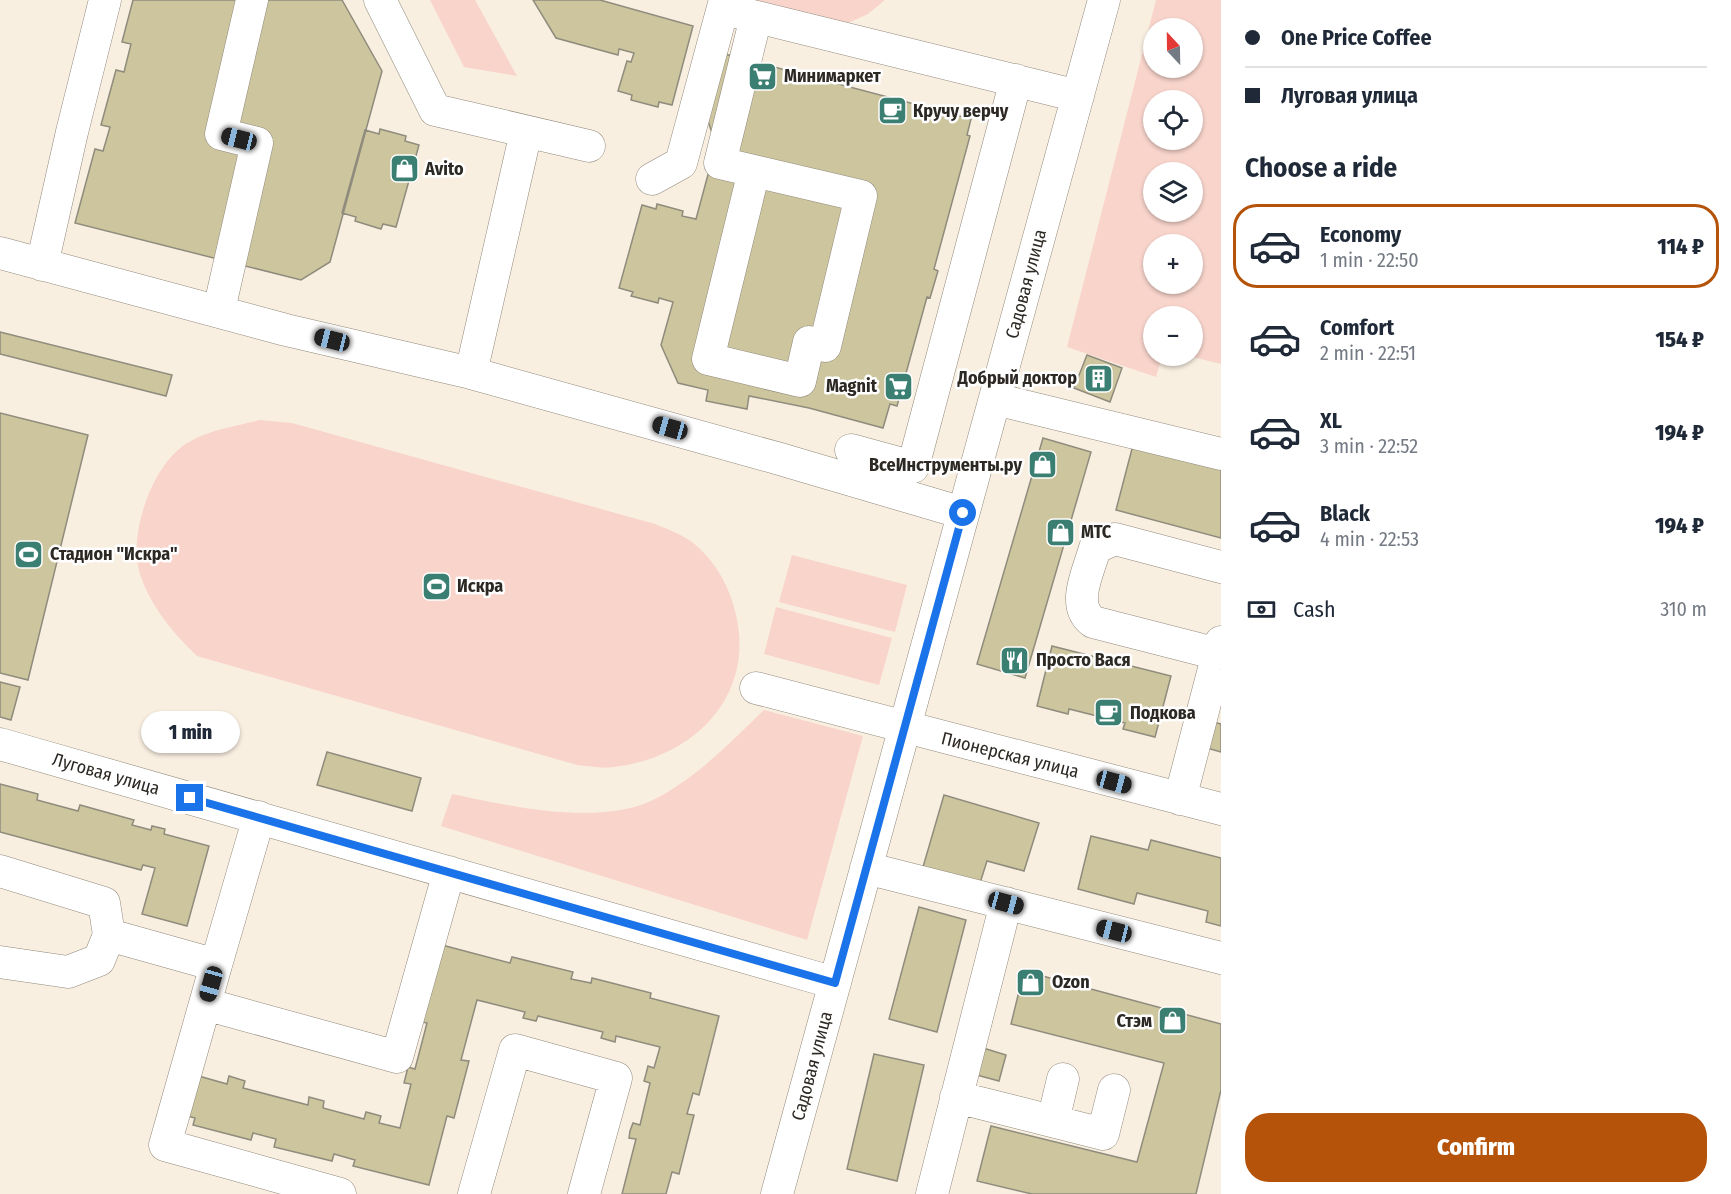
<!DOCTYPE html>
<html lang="en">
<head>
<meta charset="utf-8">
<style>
	body { margin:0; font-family:"Fira Sans Condensed",sans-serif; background:#f2f2f3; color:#1f2937; height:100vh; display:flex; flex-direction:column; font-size:22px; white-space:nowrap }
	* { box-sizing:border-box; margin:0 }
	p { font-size:20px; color:#747a83 }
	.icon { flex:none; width:33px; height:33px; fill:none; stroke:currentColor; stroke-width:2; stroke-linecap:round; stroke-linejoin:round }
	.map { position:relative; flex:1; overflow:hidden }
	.details { display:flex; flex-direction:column; background:#fff; width:510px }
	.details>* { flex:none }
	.top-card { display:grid; align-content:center; height:132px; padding:0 24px; background:#fff }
	.needle { width:39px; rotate:338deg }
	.controls { position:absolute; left:1143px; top:18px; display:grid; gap:12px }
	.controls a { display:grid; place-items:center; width:60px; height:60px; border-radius:50%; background:#fff; box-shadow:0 2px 4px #0004; font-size:30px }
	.end { position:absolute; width:27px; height:27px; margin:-14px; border:8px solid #1a73e8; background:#fff; box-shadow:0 0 0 3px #fff }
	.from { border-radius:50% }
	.bubble { position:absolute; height:42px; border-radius:21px; background:#fff; box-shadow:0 2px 4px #0004; font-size:20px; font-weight:800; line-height:42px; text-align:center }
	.car { position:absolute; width:18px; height:36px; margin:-18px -9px; border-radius:8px; box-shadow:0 0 4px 2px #0007; background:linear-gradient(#222 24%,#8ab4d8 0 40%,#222 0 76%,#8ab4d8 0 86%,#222 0) }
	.top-card b { display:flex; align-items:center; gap:21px; height:57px; font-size:22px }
	.top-card b+b { border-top:2px solid #e0e1e3 }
	.top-card i { width:15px; height:15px; background:#1f2937 }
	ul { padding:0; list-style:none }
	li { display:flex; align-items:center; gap:18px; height:84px; margin:0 12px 9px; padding:0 12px; border:3px solid transparent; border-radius:24px }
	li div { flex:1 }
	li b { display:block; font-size:22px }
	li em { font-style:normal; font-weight:800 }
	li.current { border-color:#b45309 }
	li>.icon { width:54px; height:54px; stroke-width:1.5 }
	h2 { padding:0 24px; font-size:27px; line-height:72px }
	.pay { display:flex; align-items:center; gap:15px; height:66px; padding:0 24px; font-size:22px }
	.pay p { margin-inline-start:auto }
	.action { display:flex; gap:12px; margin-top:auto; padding:12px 24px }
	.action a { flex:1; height:69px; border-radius:24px; background:#b45309; color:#fff; font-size:24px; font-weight:800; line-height:69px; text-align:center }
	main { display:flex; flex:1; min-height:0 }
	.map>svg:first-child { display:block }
	.green { fill:#f8d4cb; fill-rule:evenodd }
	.building { fill:#cdc59d; stroke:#8f8c7d; stroke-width:1.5 }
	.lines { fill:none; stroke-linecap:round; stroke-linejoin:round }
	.minor-casing { stroke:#91897c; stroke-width:33 }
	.minor { stroke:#fff; stroke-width:32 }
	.route { stroke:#1a73e8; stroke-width:8 }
	.labels { text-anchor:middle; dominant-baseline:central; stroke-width:5; stroke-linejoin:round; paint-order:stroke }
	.poi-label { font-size:18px; font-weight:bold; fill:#2c2823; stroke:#fefefe; text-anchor:start }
	.street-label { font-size:18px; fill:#2c2823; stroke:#fefefe }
</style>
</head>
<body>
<main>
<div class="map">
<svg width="1221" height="1194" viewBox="0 0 1221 1194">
	<rect width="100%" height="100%" fill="#f9efe1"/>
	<path class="green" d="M430 0H475L517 76 464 67Z
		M745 0H885L868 14 828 32Z
		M1156 0H1221V364L1188 356H1192V316H1154V356H1162L1156 377 1067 347ZM1154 28H1192V68H1154ZM1154 100H1192V140H1154ZM1154 172H1192V212H1154ZM1154 244H1192V284H1154Z
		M260 420 292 423 655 524C667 529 681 534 692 542 715 560 730 587 736 615 755 697 693 758 614 767 602 769 589 766 577 765L197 656C174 634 152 608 141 577 127 540 149 475 178 450 199 431 234 427 260 420Z
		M792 555 907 585 895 632 779 602Z
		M776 607 892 638 879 685 764 654Z
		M764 710 863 736 807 940 441 826 452 794C510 806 604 828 659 797 699 775 731 742 764 710Z"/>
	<path class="building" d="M133 0H342L382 71 330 262 301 280 75 223 95 149 103 151 106 141 110 127 101 125 116 70 124 72 131 44 122 42Z
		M533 0H600L693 26 672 105 659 102 658 107 631 100 632 95 618 91 627 61 631 62 634 53 619 49 618 55 556 38Z
		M725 54 971 119 967 135 970 136 934 269 938 271 930 298 927 297 897 406 890 404 883 428 809 408 749 396 747 409 706 401 708 390 678 383 661 345 673 302 659 298 658 303 631 296 633 292 619 288 642 205 656 209 657 204 683 211 682 216 696 219 716 145 707 118Z
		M380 129 406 136 405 141 419 145 396 227 383 224 381 229 355 221 356 217 342 213 365 130 379 134Z
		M0 332 172 375 166 396 0 354Z
		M1087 355 1122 368 1110 402 1074 388Z
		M0 413 88 435 28 680 0 673Z
		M1043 438 1091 452 1025 678 977 664Z
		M1133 445 1221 468V538L1116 510Z
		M1052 646 1171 676 1155 737 1123 729 1125 723 1069 709 1068 714 1037 706Z
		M0 682 20 687 11 720 0 717Z
		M1210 721 1221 724V752L1203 747Z
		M327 752 421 778 412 811 317 785Z
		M0 784 38 794 37 800 78 811 80 805 134 820 132 825 151 830 152 826 165 829 164 834 209 846 187 926 142 914 155 868 143 865 141 870 0 832Z
		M944 795 1039 823 1024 871 987 861 980 883 923 867Z
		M1091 836 1148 850 1151 840 1221 858V926L1206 922 1208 911 1137 893 1134 904 1078 889Z
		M919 907 966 920 937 1032 889 1019Z
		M442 945 510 963 512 957 573 972 571 979 591 983 592 978 651 993 650 998 719 1016 699 1095 693 1093 687 1114 694 1115 679 1174 672 1172 666 1194H622L636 1139 629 1138 630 1131 633 1123 640 1125 650 1083 644 1081 646 1074 648 1066 654 1068 660 1047 616 1036 615 1042 601 1038 603 1032 538 1016 536 1021 523 1018 525 1012 477 1000 461 1060 469 1061 454 1118 447 1116 429 1185 353 1166 355 1160 334 1154 332 1161 274 1147 276 1139 253 1133 251 1140 193 1125 195 1118 184 1115 195 1075 227 1084 229 1076 245 1081 243 1088 308 1105 309 1097 324 1101 323 1108 364 1119 366 1112 381 1116 379 1123 400 1128 411 1084 404 1083 408 1067 415 1069 427 1023 422 1022Z
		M1024 971 1221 1024V1090L1196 1194H1032L977 1181 991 1126 1137 1162 1164 1063 1011 1024Z
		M980 1047 1006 1055 999 1081 973 1074Z
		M874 1054 924 1065 897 1181 847 1169Z"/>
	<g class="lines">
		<defs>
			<path id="minor" d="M380 0 435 110 589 146
				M724 9 1078 96
				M754 171 861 196 825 346 809 342 800 381 708 359 754 171 720 163 756 17
				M652 179 681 163 725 0
				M0 253 286 330 471 373 780 459 963 513
				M42 265 72 132 105 0
				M219 310 257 143 221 134 252 0
				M471 373 526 132
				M995 399 1221 454
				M851 450 913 467 1016 80
				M1218 654 1093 622C1070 605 1089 571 1095 548L1115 539 1221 567
				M756 688 1221 809
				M0 744 835 983
				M1180 799 1221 642
				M866 868 1221 958
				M0 871 104 903 109 935 99 960 68 972 0 962
				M109 935 216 965 259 817
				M216 965 165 1145 340 1194
				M205 1004 397 1057 449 872
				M956 1097 1103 1134 1114 1090
				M1053 1121 1063 1079
				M474 1194 515 1050 616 1078 584 1194
				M777 1194 1104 0
				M932 1194 1006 903"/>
		</defs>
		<use href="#minor" class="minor-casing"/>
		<use href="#minor" class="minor"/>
	</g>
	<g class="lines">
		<path class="route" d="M190 798 835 983 963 513"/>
	</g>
	<defs>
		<symbol id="supermarket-square" viewBox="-11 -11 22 22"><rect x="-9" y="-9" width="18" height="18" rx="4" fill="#3b7f73" stroke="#fefefe"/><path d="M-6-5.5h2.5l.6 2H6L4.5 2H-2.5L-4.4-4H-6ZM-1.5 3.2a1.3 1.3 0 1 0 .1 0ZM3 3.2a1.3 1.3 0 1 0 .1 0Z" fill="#fff"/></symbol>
		<symbol id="cafe-square" viewBox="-11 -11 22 22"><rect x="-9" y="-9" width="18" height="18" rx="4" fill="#3b7f73" stroke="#fefefe"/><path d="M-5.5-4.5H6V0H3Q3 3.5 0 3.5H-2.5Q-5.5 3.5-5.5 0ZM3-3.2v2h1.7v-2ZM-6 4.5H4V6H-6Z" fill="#fff"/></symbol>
		<symbol id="shop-square" viewBox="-11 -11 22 22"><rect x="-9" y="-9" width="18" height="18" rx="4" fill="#3b7f73" stroke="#fefefe"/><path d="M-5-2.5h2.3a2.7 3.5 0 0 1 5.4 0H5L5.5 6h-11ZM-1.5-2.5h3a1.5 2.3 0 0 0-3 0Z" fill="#fff"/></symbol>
		<symbol id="building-square" viewBox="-11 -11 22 22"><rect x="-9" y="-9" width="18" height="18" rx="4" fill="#3b7f73" stroke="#fefefe"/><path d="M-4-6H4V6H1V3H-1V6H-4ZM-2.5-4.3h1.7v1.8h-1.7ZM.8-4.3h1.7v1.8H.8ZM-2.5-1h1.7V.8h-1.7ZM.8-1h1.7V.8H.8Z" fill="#fff"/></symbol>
		<symbol id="stadium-square" viewBox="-11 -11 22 22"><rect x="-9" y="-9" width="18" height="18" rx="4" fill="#3b7f73" stroke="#fefefe"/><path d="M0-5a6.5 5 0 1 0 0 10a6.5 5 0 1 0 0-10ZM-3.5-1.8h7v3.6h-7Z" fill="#fff"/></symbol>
		<symbol id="restaurant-square" viewBox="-11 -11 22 22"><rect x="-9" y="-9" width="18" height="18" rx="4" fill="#3b7f73" stroke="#fefefe"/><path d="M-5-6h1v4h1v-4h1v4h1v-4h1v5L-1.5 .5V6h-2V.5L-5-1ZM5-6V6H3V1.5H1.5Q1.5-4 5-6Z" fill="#fff"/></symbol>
	</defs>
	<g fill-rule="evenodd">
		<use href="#supermarket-square" x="746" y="60" width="33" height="33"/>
		<use href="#cafe-square" x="876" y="94" width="33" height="33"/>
		<use href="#shop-square" x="388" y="152" width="33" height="33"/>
		<use href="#building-square" x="1082" y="362" width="33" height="33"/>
		<use href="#supermarket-square" x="882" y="370" width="33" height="33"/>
		<use href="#shop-square" x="1026" y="448" width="33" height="33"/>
		<use href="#shop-square" x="1044" y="516" width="33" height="33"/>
		<use href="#stadium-square" x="12" y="538" width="33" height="33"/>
		<use href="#stadium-square" x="420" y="570" width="33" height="33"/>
		<use href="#restaurant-square" x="998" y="644" width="33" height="33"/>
		<use href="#cafe-square" x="1092" y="696" width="33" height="33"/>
		<use href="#shop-square" x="1014" y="966" width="33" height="33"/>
		<use href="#shop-square" x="1156" y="1004" width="33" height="33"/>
	</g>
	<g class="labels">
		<g class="poi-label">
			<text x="784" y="76">Минимаркет</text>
			<text x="913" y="111">Кручу верчу</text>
			<text x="425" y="169">Avito</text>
			<text x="1077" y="378" text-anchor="end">Добрый доктор</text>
			<text x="877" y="386" text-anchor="end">Magnit</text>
			<text x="1022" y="465" text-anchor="end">ВсеИнструменты.ру</text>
			<text x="1081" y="532">МТС</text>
			<text x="50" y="554">Стадион "Искра"</text>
			<text x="457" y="586">Искра</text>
			<text x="1036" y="660">Просто Вася</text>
			<text x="1130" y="713">Подкова</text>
			<text x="1052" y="982">Ozon</text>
			<text x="1152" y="1021" text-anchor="end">Стэм</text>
		</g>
		<g class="street-label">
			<text transform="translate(1026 284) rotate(-75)">Садовая улица</text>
			<text transform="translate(1010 755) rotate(14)">Пионерская улица</text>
			<text transform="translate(106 774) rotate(16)">Луговая улица</text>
			<text transform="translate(812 1066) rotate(-75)">Садовая улица</text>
		</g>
	</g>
</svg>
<div class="controls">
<a><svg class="needle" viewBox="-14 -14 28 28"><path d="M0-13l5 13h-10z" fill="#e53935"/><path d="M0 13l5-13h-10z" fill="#747a83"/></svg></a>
<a><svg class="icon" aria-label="locate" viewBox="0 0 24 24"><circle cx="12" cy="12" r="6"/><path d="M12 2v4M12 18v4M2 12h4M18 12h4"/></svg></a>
<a><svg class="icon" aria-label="layers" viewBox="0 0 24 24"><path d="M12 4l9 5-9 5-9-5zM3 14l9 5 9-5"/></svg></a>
<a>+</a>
<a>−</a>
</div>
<i class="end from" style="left:963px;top:513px"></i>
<i class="end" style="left:190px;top:798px"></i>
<div class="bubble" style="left:141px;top:711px;width:99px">1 min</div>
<i class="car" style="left:239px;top:139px;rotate:284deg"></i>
<i class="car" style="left:332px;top:340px;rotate:284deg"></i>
<i class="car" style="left:670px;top:428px;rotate:286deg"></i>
<i class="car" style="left:1114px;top:782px;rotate:105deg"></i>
<i class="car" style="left:1006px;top:903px;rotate:105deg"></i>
<i class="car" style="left:1114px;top:931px;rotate:284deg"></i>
<i class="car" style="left:211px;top:984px;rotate:196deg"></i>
</div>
<section class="details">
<div class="top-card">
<b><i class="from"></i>One Price Coffee</b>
<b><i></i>Луговая улица</b>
</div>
<h2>Choose a ride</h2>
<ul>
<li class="current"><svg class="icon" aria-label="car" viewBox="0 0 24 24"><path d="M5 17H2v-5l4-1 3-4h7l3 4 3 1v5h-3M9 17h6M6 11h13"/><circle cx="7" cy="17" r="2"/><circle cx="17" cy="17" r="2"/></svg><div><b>Economy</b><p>1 min · 22:50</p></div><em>114 ₽</em></li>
<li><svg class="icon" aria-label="car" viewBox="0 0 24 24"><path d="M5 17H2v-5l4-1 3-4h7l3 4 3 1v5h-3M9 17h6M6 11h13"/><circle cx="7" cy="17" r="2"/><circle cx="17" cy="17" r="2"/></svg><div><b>Comfort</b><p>2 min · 22:51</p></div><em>154 ₽</em></li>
<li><svg class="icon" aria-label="car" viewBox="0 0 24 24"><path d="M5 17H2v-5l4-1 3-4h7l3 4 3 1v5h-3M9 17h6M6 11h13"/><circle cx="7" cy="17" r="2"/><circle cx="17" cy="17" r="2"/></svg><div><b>XL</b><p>3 min · 22:52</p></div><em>194 ₽</em></li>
<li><svg class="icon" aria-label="car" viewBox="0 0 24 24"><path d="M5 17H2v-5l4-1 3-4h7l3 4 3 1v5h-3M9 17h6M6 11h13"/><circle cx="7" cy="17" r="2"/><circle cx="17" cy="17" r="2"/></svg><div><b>Black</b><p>4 min · 22:53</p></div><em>194 ₽</em></li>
</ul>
<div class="pay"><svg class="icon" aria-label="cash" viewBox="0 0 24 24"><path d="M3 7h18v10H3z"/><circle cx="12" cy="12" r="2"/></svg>Cash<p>310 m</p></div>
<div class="action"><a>Confirm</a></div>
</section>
</main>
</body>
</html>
